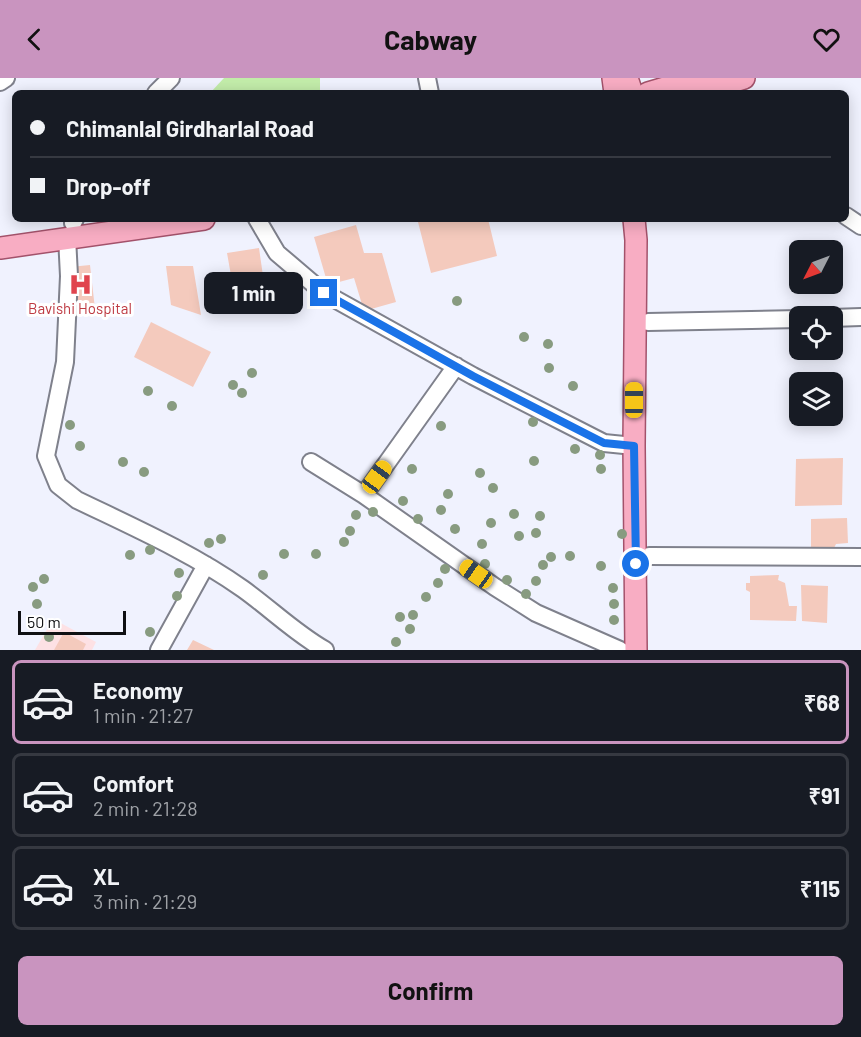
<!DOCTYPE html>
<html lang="en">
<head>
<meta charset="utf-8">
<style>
	body { margin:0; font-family:Barlow,sans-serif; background:#242831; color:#f1f3f6; height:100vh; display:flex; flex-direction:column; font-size:22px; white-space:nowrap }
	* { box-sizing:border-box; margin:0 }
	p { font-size:20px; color:#9ea1a6 }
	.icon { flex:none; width:33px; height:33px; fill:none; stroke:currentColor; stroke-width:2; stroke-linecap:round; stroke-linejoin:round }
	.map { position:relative; height:572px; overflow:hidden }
	.panel { display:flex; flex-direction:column; background:#171b24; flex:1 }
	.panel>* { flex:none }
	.banner { position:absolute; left:12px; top:12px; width:837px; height:132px; border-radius:9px; box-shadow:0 3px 15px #0003; display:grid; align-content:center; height:132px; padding:0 18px; background:#171b24 }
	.needle { width:39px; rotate:228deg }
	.tools { position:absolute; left:789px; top:162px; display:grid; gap:12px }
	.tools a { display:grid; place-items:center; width:54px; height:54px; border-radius:9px; background:#171b24; box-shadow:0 3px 15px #0003; font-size:30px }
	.scale { position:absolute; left:18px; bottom:15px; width:108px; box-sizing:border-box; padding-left:6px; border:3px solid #0f1013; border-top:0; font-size:16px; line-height:21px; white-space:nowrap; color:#0f1013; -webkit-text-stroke:4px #fff; paint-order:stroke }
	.end { position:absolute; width:27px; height:27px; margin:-14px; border:8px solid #1a73e8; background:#fff; box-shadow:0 0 0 3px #fff }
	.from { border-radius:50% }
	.bubble { position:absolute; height:42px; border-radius:9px; background:#171b24; box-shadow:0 3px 15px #0003; font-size:20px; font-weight:700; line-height:42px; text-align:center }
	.car { position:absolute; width:18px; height:36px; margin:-18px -9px; border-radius:8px; box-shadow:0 0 4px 2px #0007; background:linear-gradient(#f5c518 24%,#345 0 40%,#f5c518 0 76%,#345 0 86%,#f5c518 0) }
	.banner b { display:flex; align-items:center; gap:21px; height:57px; font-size:22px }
	.banner b+b { border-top:2px solid #363941 }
	.banner i { width:15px; height:15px; background:#f1f3f6 }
	ul { padding:10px 0 0; list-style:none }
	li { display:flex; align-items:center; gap:18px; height:84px; margin:0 12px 9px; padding:0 6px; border:3px solid #363941; border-radius:9px }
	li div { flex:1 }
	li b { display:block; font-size:22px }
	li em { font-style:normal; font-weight:700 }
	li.selected { border-color:#c994bf }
	li>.icon { width:54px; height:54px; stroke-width:1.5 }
	.action { display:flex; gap:12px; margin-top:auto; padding:12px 18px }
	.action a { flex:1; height:69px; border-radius:9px; background:#c994bf; color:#111; font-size:24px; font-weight:700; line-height:69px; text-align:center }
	header { display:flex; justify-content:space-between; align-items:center; height:78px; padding:0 18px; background:#c994bf; color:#111; font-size:27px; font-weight:700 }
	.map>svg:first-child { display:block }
	.medical { fill:#fde1e4 }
	.green { fill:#c3edaa }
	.building { fill:#f4cabd }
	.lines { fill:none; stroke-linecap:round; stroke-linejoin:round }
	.minor-casing { stroke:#7f818c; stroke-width:20 }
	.major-casing { stroke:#a3526b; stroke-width:24 }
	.minor { stroke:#fff; stroke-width:16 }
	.major { stroke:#f8adc3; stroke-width:21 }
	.tree { fill:#889b80 }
	.route { stroke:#1a73e8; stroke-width:8 }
	.labels { text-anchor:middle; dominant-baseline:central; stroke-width:6; stroke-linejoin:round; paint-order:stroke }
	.health-label { font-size:15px; fill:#be3a42; stroke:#fff }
</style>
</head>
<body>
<header><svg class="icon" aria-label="back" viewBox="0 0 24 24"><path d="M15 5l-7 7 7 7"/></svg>Cabway<svg class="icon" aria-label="heart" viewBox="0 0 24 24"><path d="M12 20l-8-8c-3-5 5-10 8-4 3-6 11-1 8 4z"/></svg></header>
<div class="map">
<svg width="861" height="572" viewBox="0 0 861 572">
	<rect width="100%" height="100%" fill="#f0f2fe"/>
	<path class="medical" d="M53 541 96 564 92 572H35Z"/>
	<path class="green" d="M224 0H320V15H210Z"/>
	<path class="building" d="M429 141H488L497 178 431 195 418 144Z
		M356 147 364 175H382L396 224 364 233 354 200 328 207 314 159Z
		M259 170 263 198 232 203 227 175Z
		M90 187 95 231 75 233 70 189Z
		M166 188H193L201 237 171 227Z
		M151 244 211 274 193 309 134 279Z
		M843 380 842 427 795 428 796 381Z
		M847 440 848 465 836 466 833 472 811 471V441Z
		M779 497 778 502 785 505 789 528H797L796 543 750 542V514L746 512V505H750V498Z
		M801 507 828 508 827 545 802 543Z
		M64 554 86 566 83 572H54Z
		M193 562 214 572H187Z"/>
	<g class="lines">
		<defs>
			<path id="minor" d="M427 0 430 15
				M0 4 6 0
				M156 15 171 0
				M846 138 861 148
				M257 141 277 175 324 215 473 298 604 365 634 368
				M73 145 75 141
				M67 159 69 198 65 284 46 378 58 407 77 422C133 449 192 475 243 511 271 531 295 555 325 572
				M832 240 861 239
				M648 244 800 241
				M311 384 364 417 495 509 536 535 620 572
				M364 417 456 288
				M649 478 861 479
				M159 572 206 487"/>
			<path id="major" d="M613 0 615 15
				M627 0 632 15
				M648 15 699 0
				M697 15 744 0
				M634 141 636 162 634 368 636 572
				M0 170 204 141"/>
		</defs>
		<use href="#minor" class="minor-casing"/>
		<use href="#major" class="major-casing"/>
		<use href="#minor" class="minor"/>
		<use href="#major" class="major"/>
	</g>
	<g class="tree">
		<circle cx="457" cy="223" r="5"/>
		<circle cx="524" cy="259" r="5"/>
		<circle cx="548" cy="266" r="5"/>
		<circle cx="549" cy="290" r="5"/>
		<circle cx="252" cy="295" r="5"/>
		<circle cx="233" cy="307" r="5"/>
		<circle cx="573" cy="308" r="5"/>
		<circle cx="148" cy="313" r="5"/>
		<circle cx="242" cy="315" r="5"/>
		<circle cx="172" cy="328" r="5"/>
		<circle cx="533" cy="344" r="5"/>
		<circle cx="70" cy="347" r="5"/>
		<circle cx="441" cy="348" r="5"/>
		<circle cx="80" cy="368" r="5"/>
		<circle cx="575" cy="371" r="5"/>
		<circle cx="600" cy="377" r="5"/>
		<circle cx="534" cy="383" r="5"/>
		<circle cx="123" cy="384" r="5"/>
		<circle cx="412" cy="391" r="5"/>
		<circle cx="601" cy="391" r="5"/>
		<circle cx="144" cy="394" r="5"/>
		<circle cx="480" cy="395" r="5"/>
		<circle cx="493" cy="410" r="5"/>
		<circle cx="448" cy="416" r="5"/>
		<circle cx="403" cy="423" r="5"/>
		<circle cx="441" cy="432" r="5"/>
		<circle cx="373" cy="434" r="5"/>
		<circle cx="514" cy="436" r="5"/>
		<circle cx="356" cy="437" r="5"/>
		<circle cx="540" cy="438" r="5"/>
		<circle cx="418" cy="441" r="5"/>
		<circle cx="491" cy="445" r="5"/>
		<circle cx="455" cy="451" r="5"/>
		<circle cx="350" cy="453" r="5"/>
		<circle cx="536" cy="455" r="5"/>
		<circle cx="622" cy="456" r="5"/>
		<circle cx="519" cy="458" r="5"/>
		<circle cx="221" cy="461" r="5"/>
		<circle cx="344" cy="464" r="5"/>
		<circle cx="209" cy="465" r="5"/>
		<circle cx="482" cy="466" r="5"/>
		<circle cx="150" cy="472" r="5"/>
		<circle cx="284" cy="476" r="5"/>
		<circle cx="316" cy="476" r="5"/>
		<circle cx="130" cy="477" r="5"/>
		<circle cx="570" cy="478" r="5"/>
		<circle cx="551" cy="479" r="5"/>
		<circle cx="485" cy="486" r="5"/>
		<circle cx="543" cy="487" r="5"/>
		<circle cx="601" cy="488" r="5"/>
		<circle cx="445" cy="491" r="5"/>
		<circle cx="179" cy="495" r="5"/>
		<circle cx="263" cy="497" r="5"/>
		<circle cx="44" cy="501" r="5"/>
		<circle cx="507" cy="502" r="5"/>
		<circle cx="536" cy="503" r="5"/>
		<circle cx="438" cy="505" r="5"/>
		<circle cx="33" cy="509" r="5"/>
		<circle cx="613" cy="510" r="5"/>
		<circle cx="526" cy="516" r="5"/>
		<circle cx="177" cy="518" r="5"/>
		<circle cx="426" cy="519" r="5"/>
		<circle cx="37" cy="526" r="5"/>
		<circle cx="614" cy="526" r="5"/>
		<circle cx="413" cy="537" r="5"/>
		<circle cx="400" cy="539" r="5"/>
		<circle cx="614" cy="542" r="5"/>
		<circle cx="410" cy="551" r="5"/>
		<circle cx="150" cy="554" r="5"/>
		<circle cx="49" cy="559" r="5"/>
		<circle cx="396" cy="564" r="5"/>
	</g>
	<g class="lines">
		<path class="route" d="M324 215 473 298 604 365 634 368 636 486"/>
	</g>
	<defs>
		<symbol id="hospital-bare" viewBox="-9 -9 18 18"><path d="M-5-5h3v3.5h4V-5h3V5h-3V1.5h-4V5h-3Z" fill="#e0444e" stroke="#fff" stroke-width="2.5" paint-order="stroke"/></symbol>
	</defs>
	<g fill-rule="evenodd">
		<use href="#hospital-bare" x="64" y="190" width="33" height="33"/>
	</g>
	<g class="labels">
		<g class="health-label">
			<text x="80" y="230">Bavishi Hospital</text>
		</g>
	</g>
</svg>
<div class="tools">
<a><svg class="needle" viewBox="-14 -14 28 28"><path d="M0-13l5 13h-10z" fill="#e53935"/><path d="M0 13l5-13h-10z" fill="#9ea1a6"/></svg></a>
<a><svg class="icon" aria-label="locate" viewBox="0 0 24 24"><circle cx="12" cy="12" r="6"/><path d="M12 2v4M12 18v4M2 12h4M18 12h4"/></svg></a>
<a><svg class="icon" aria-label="layers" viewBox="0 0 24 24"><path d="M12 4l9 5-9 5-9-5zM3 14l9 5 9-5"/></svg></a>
</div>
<div class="scale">50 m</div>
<i class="end from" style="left:636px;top:486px"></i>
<i class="end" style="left:324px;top:215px"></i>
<div class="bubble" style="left:204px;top:194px;width:99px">1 min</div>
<i class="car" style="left:634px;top:322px;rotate:0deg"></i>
<i class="car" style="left:377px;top:399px;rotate:36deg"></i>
<i class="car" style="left:476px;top:496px;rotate:305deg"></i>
<div class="banner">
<b><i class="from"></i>Chimanlal Girdharlal Road</b>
<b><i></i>Drop-off</b>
</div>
</div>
<section class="panel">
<ul>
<li class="selected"><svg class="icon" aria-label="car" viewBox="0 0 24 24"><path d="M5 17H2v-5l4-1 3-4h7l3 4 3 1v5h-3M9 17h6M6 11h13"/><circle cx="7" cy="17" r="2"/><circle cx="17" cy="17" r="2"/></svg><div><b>Economy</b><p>1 min · 21:27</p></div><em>₹68</em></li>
<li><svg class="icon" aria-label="car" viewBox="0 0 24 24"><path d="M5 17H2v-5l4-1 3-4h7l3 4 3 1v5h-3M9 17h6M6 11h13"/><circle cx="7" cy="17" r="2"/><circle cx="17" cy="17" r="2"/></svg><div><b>Comfort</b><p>2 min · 21:28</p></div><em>₹91</em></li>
<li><svg class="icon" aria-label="car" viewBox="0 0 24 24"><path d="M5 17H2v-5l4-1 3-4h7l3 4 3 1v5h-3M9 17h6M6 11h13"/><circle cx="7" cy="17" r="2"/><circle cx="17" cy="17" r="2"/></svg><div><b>XL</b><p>3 min · 21:29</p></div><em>₹115</em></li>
</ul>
<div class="action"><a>Confirm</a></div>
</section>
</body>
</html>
